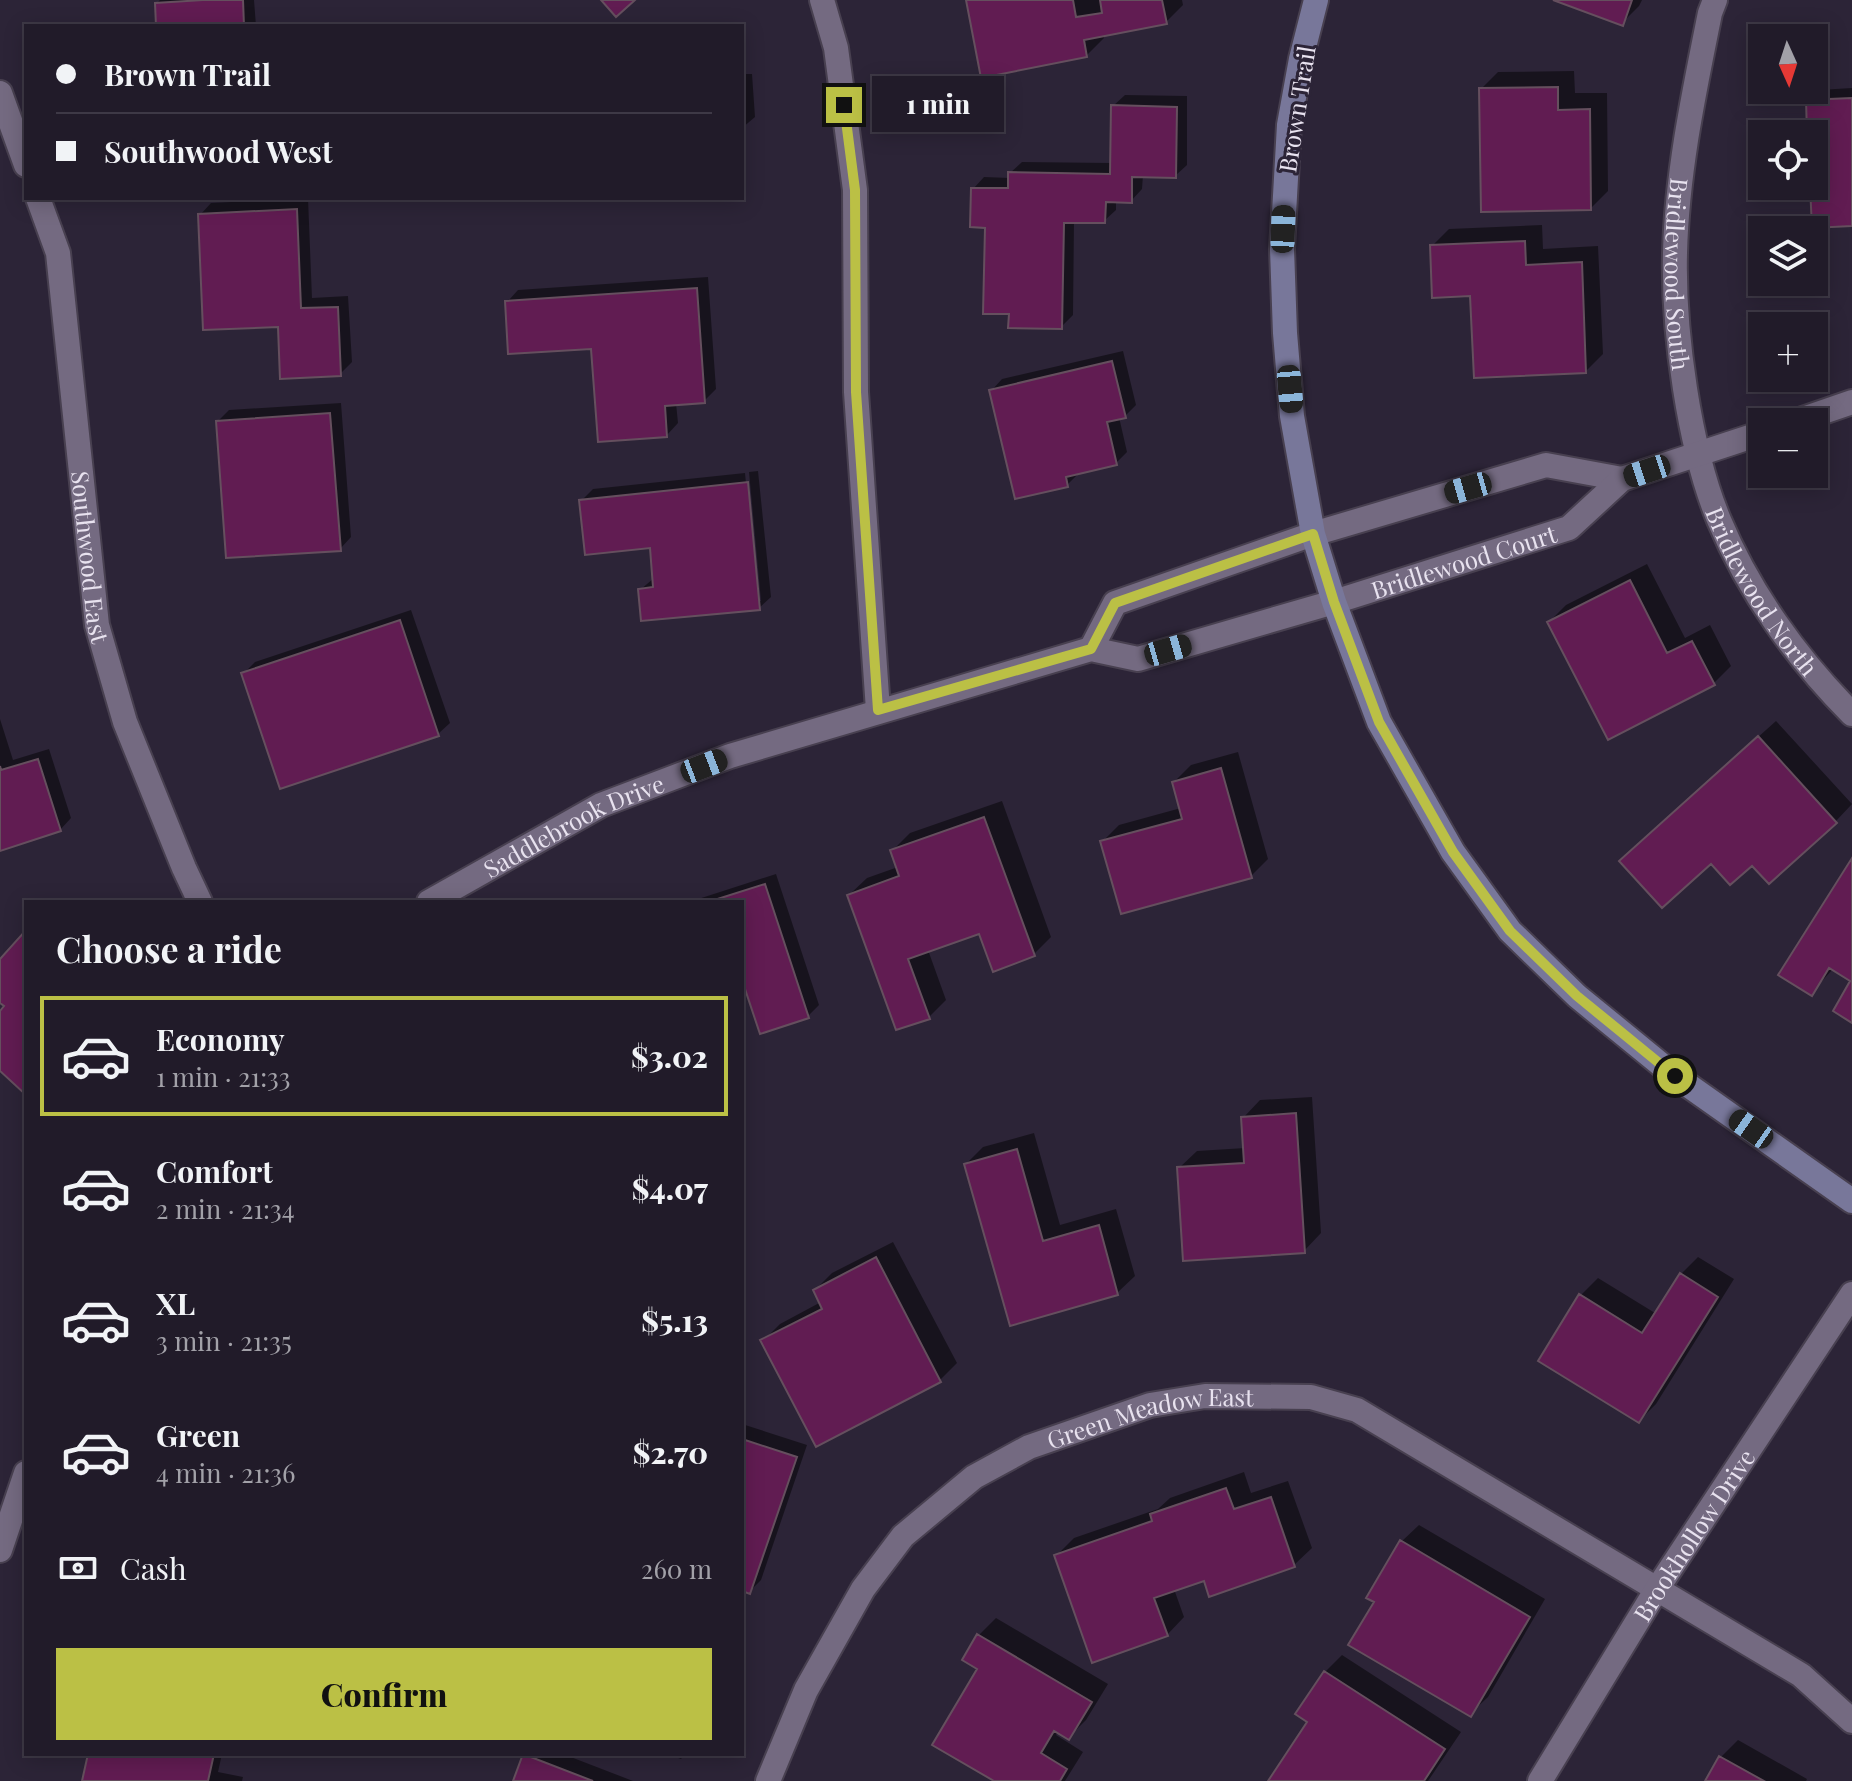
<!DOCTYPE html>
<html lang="en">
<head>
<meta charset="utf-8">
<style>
	body { margin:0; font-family:"Playfair Display",serif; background:#292431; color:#f1f3f6; height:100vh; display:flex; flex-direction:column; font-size:30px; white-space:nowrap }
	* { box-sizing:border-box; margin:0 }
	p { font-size:26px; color:#a2a1a8 }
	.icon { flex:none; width:44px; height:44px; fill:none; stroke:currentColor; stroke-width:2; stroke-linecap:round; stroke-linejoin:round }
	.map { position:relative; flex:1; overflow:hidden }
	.side { position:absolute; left:24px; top:900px; width:720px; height:856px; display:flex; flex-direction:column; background:#211b29; border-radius:0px; box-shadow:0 4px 20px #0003,0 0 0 2px #3e3946 }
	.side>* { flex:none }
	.top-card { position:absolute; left:24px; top:24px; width:720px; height:176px; border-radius:0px; box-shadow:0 4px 20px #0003,0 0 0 2px #3e3946; display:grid; align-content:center; height:176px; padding:0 32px; background:#211b29 }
	.needle { width:52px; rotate:177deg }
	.buttons { position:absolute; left:1748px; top:24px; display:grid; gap:16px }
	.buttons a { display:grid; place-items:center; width:80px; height:80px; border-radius:0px; background:#211b29; box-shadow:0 4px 20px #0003,0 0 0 2px #3e3946; font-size:40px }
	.end { position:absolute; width:36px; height:36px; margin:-18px; border:10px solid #bbc045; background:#111; box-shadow:0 0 0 4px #111 }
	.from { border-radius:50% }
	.bubble { position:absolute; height:56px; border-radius:0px; background:#211b29; box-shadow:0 4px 20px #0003,0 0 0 2px #3e3946; font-size:26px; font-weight:800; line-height:56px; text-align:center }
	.car { position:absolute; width:24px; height:48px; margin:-24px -12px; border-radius:10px; box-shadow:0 0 6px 2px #0007; background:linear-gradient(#222 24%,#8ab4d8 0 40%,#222 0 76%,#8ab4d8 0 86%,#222 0) }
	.top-card b { display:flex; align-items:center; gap:28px; height:76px; font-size:30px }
	.top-card b+b { border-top:2px solid #3e3946 }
	.top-card i { width:20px; height:20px; background:#f1f3f6 }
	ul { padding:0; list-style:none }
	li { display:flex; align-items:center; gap:24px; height:120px; margin:0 16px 12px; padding:0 16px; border:4px solid transparent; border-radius:0px }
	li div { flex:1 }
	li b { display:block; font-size:30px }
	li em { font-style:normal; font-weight:800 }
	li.current { border-color:#bbc045 }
	li>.icon { width:72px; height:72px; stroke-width:1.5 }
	h2 { padding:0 32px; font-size:36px; line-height:96px }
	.pay { display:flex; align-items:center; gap:20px; height:88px; padding:0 32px; font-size:30px }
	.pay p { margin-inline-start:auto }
	.button { display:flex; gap:16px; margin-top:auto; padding:16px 32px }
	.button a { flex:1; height:92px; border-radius:0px; background:#bbc045; color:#111; font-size:32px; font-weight:800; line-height:92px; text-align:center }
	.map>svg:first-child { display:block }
	.shadow { fill:#0007 }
	.building { fill:#611c52; stroke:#654f5e; stroke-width:2 }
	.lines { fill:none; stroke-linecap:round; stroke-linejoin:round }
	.street-casing { stroke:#484050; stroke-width:28 }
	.secondary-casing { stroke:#484050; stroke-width:28 }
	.street { stroke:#746a81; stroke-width:24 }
	.secondary { stroke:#78779a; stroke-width:24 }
	.route { stroke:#bbc045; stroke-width:10 }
	.labels { text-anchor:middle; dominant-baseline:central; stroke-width:6; stroke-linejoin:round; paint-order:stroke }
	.street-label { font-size:24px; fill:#e8e2ef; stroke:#2c2437 }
</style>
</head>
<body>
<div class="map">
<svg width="1852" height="1781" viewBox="0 0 1852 1781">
	<rect width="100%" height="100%" fill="#2c2437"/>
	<path class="shadow" d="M160 0H254L256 26H158L157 3Z
		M968 0H1182L1183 5 1166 22 1103 34 1104 38 1086 56Z
		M1559 0H1642L1639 6 1622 23Z
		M1574 71 1575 93H1607L1608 191 1591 208 1481 89 1498 72Z
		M742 74H752L755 117 742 128Z
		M1852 88V224L1812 186 1814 134H1809L1808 101 1819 90Z
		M1125 95 1187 96V165L1175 176 1143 175 1142 189 1131 201 1116 200V210L1104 221H1074L1073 315 1061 327 1011 312 987 226 973 189 984 177 1010 178V173L1022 162 1112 163 1113 106Z
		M308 198 312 298 348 296 352 362 340 374 280 324 200 215 211 203Z
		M1542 225 1543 249 1598 246 1603 354 1586 371 1472 294 1432 246 1449 229Z
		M708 277 716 389 704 401 676 403 678 423 667 435 593 346 507 302 518 290Z
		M1123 351 1136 405 1125 416 1119 417 1127 452 1116 463 1079 473 1067 485 991 391 1002 379Z
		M341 403 351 537 340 549 218 421 229 410Z
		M758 471 771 597 759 608 640 590 654 578 652 546 581 501 593 489 745 473 757 601H761L749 472Z
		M1647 564 1685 638 1710 625 1731 666 1714 683 1549 622 1566 605Z
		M411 610 450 723 438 734 244 673 255 662Z
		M0 719 13 760 49 749 71 818 60 830 0 849Z
		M1776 721 1852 804 1836 821 1769 881 1752 863 1711 861 1639 844Z
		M1238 752 1268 859 1251 876 1102 842 1119 825 1181 808 1174 782 1191 765Z
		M1002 801 1051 937 1033 955 980 931 928 950 946 1000 929 1017 849 895 867 878 898 867 892 851 910 833Z
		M1852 862V980L1833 969 1811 993Z
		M776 874 819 1005 808 1016 742 978V902H689Z
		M1312 1097 1321 1233 1304 1251 1179 1168 1197 1151 1245 1148 1243 1118 1260 1100Z
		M1034 1133 1060 1225 1116 1209 1135 1276 1117 1293 1012 1323 966 1164 983 1147Z
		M893 1242 957 1363 940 1380 763 1341 780 1324 821 1302 815 1290 832 1273Z
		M1698 1257 1734 1279 1656 1404 1639 1421 1540 1360 1581 1295 1598 1278 1655 1313 1681 1274Z
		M742 1424 807 1445 761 1580 750 1591 742 1589Z
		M1244 1472 1251 1493 1288 1481 1312 1548 1294 1565 1211 1594 1205 1578 1174 1589 1184 1617 1167 1635 1057 1555 1074 1538 1158 1509 1170 1498Z
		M1419 1525 1545 1599 1488 1697 1470 1714 1377 1601 1401 1542Z
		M996 1618 1108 1684 1086 1720 1069 1737 1059 1731 1056 1735 1083 1752 1065 1781H998L980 1668 979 1635Z
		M1342 1655 1461 1732 1428 1781H1271L1310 1722 1325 1672Z
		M1738 1740 1807 1779 1806 1781H1707L1721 1757Z
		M90 1754H222L218 1772 243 1777 242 1781H85Z
		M526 1754H563L633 1781H515Z
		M667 1754H685L681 1759Z"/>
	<path class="building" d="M203 0H243L244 26H156L155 3Z
		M601 0H635L616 17Z
		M966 0H1073L1076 17 1102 13 1100 0H1162L1167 24 1084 40 1087 57 981 78Z
		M1553 0H1632L1623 26Z
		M1558 87V110L1590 109 1591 210 1481 212 1479 88Z
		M1852 98V226L1812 228 1810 186H1814V134H1807L1806 100Z
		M1111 105 1177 107 1176 178 1132 177V203L1106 202 1105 223H1064L1062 329 1008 328 1009 314H983L985 228 970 227 971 188H1008V172L1110 174Z
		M297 209 301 308 338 307 341 376 280 379 278 327 203 330 198 214Z
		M1525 241 1526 265 1582 262 1586 373 1474 378 1470 296 1432 298 1430 245Z
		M697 288 705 403 665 406 667 437 598 442 591 349 508 354 505 301Z
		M1112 361 1126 418 1107 422 1117 465 1066 477 1068 487 1015 499 989 390Z
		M330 413 341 551 226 558 216 421Z
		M748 482 760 610 641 621 638 589 653 587 650 548 585 555 579 500Z
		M1630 580 1667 653 1692 641 1715 685 1608 740 1547 622Z
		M400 620 439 736 280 789 241 673Z
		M1758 736 1837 823 1769 884 1752 866 1730 885 1711 864 1662 908 1619 861Z
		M38 759 61 831 0 851V766L1 770Z
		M1221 768 1252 878 1121 914 1100 841 1182 819 1172 782Z
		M984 817 1035 956 993 972 979 934 908 959 930 1019 896 1030 847 895 899 876 890 850Z
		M1852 858V1023L1833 1011 1850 981 1829 968 1812 996 1778 975Z
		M765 884 809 1018 760 1034 742 980V902H708Z
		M26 930V1095L0 1071V1011L4 1006 0 1003V959Z
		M1296 1113 1305 1253 1183 1261 1177 1167 1244 1163 1241 1117Z
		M1017 1149 1043 1241 1099 1225 1118 1295 1010 1326 964 1164Z
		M876 1257 941 1382 816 1447 760 1340 822 1309 813 1290Z
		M1680 1273 1718 1297 1639 1423 1538 1361 1579 1294 1642 1333Z
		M742 1439 797 1457 750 1594 742 1591Z
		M1226 1488 1234 1509 1271 1497 1295 1567 1209 1597 1204 1581 1154 1598 1168 1636 1092 1663 1054 1555 1152 1521 1150 1514Z
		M1400 1540 1530 1617 1471 1717 1348 1645 1374 1602 1366 1598Z
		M977 1634 1092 1702 1069 1740 1054 1731 1041 1753 1067 1769 1060 1781H994L932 1745 977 1669 962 1660Z
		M1324 1671 1445 1749 1424 1781H1268L1307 1722 1295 1714Z
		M88 1754H214L208 1781H82Z
		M523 1754 593 1781H513Z
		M1719 1756 1764 1781H1705Z"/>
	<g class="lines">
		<defs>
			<g id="street">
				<path d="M822 0 836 48 855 190 856 392 878 710"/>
				<path id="s1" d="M1715 0 1710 13C1694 92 1677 172 1675 253 1673 331 1689 448 1719 520 1749 592 1797 659 1852 714"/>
				<path d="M0 93 26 165"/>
				<path id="s2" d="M38 198 58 253 97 625 125 722 184 868 200 902"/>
				<path d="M1794 422 1852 402"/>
				<path d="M1091 649 1115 603 1313 534 1546 465 1622 479"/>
				<path id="s3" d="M429 902 601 805 730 756 1091 649 1138 659 1334 602 1569 528 1622 479 1762 433"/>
				<path d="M0 1550 26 1473"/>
				<path id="s4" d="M768 1781 806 1690 863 1589 903 1536 974 1477 1029 1447 1150 1405 1205 1396 1311 1397 1357 1410 1801 1675 1852 1721"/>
				<path id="s5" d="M1540 1781 1657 1589 1852 1294"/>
			</g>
			<path id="secondary" d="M1316 0 1301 59 1289 125 1282 249 1285 333 1292 416 1313 534 1334 602 1379 722 1453 852 1510 931 1577 996 1675 1076 1852 1201"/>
		</defs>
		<use href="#street" class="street-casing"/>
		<use href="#secondary" class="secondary-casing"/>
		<use href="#street" class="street"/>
		<use href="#secondary" class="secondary"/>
	</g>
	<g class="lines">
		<path class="route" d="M844 105 855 190 856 392 878 710 1091 649 1115 603 1313 534 1334 602 1379 722 1453 852 1510 931 1577 996 1675 1076"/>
	</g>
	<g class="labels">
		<g class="street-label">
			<text transform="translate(1296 109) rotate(-81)">Brown Trail</text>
			<text stroke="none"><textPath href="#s1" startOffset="278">Bridlewood South</textPath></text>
			<text stroke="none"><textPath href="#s2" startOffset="364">Southwood East</textPath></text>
			<text stroke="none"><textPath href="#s3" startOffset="1100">Bridlewood Court</textPath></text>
			<text stroke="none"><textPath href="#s1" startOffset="612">Bridlewood North</textPath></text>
			<text stroke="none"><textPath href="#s3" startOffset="164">Saddlebrook Drive</textPath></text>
			<text stroke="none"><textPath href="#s4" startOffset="562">Green Meadow East</textPath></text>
			<text stroke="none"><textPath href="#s5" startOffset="290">Brookhollow Drive</textPath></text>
		</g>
	</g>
</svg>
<div class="buttons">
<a><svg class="needle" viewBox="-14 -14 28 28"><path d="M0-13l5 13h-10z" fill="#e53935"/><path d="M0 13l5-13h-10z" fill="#a2a1a8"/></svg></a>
<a><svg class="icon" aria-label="locate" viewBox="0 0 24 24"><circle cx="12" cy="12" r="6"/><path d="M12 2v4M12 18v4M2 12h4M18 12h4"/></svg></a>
<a><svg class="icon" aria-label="layers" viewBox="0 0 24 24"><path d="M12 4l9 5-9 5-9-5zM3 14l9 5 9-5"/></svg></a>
<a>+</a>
<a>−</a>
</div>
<i class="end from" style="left:1675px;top:1076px"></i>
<i class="end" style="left:844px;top:105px"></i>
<div class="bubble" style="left:872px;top:76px;width:132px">1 min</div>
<i class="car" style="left:1283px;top:229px;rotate:2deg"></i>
<i class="car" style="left:1290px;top:389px;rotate:175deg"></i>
<i class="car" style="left:1647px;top:471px;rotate:252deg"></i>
<i class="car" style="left:1468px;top:488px;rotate:254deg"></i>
<i class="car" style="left:1168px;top:650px;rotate:74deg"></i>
<i class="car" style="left:704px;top:766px;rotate:69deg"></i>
<i class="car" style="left:1751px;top:1129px;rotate:305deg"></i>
<div class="top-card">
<b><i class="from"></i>Brown Trail</b>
<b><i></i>Southwood West</b>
</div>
<section class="side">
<h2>Choose a ride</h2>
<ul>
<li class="current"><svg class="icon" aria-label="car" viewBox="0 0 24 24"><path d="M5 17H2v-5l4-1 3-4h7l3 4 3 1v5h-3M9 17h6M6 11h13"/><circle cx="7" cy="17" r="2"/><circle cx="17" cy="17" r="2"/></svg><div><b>Economy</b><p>1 min · 21:33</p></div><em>$3.02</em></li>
<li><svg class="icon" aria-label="car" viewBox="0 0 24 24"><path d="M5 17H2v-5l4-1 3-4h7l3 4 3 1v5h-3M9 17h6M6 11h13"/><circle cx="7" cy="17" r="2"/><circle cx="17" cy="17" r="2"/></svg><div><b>Comfort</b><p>2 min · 21:34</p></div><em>$4.07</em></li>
<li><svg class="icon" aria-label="car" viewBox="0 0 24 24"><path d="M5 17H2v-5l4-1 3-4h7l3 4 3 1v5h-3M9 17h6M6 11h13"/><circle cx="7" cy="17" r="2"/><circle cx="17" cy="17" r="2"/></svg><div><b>XL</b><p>3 min · 21:35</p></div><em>$5.13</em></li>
<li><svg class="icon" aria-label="car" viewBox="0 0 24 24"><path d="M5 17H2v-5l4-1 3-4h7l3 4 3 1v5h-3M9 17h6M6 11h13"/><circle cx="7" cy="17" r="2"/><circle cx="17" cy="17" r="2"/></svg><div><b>Green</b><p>4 min · 21:36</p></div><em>$2.70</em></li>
</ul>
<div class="pay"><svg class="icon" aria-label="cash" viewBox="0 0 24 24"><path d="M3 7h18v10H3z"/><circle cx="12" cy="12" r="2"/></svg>Cash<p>260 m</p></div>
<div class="button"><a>Confirm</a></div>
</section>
</div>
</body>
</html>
